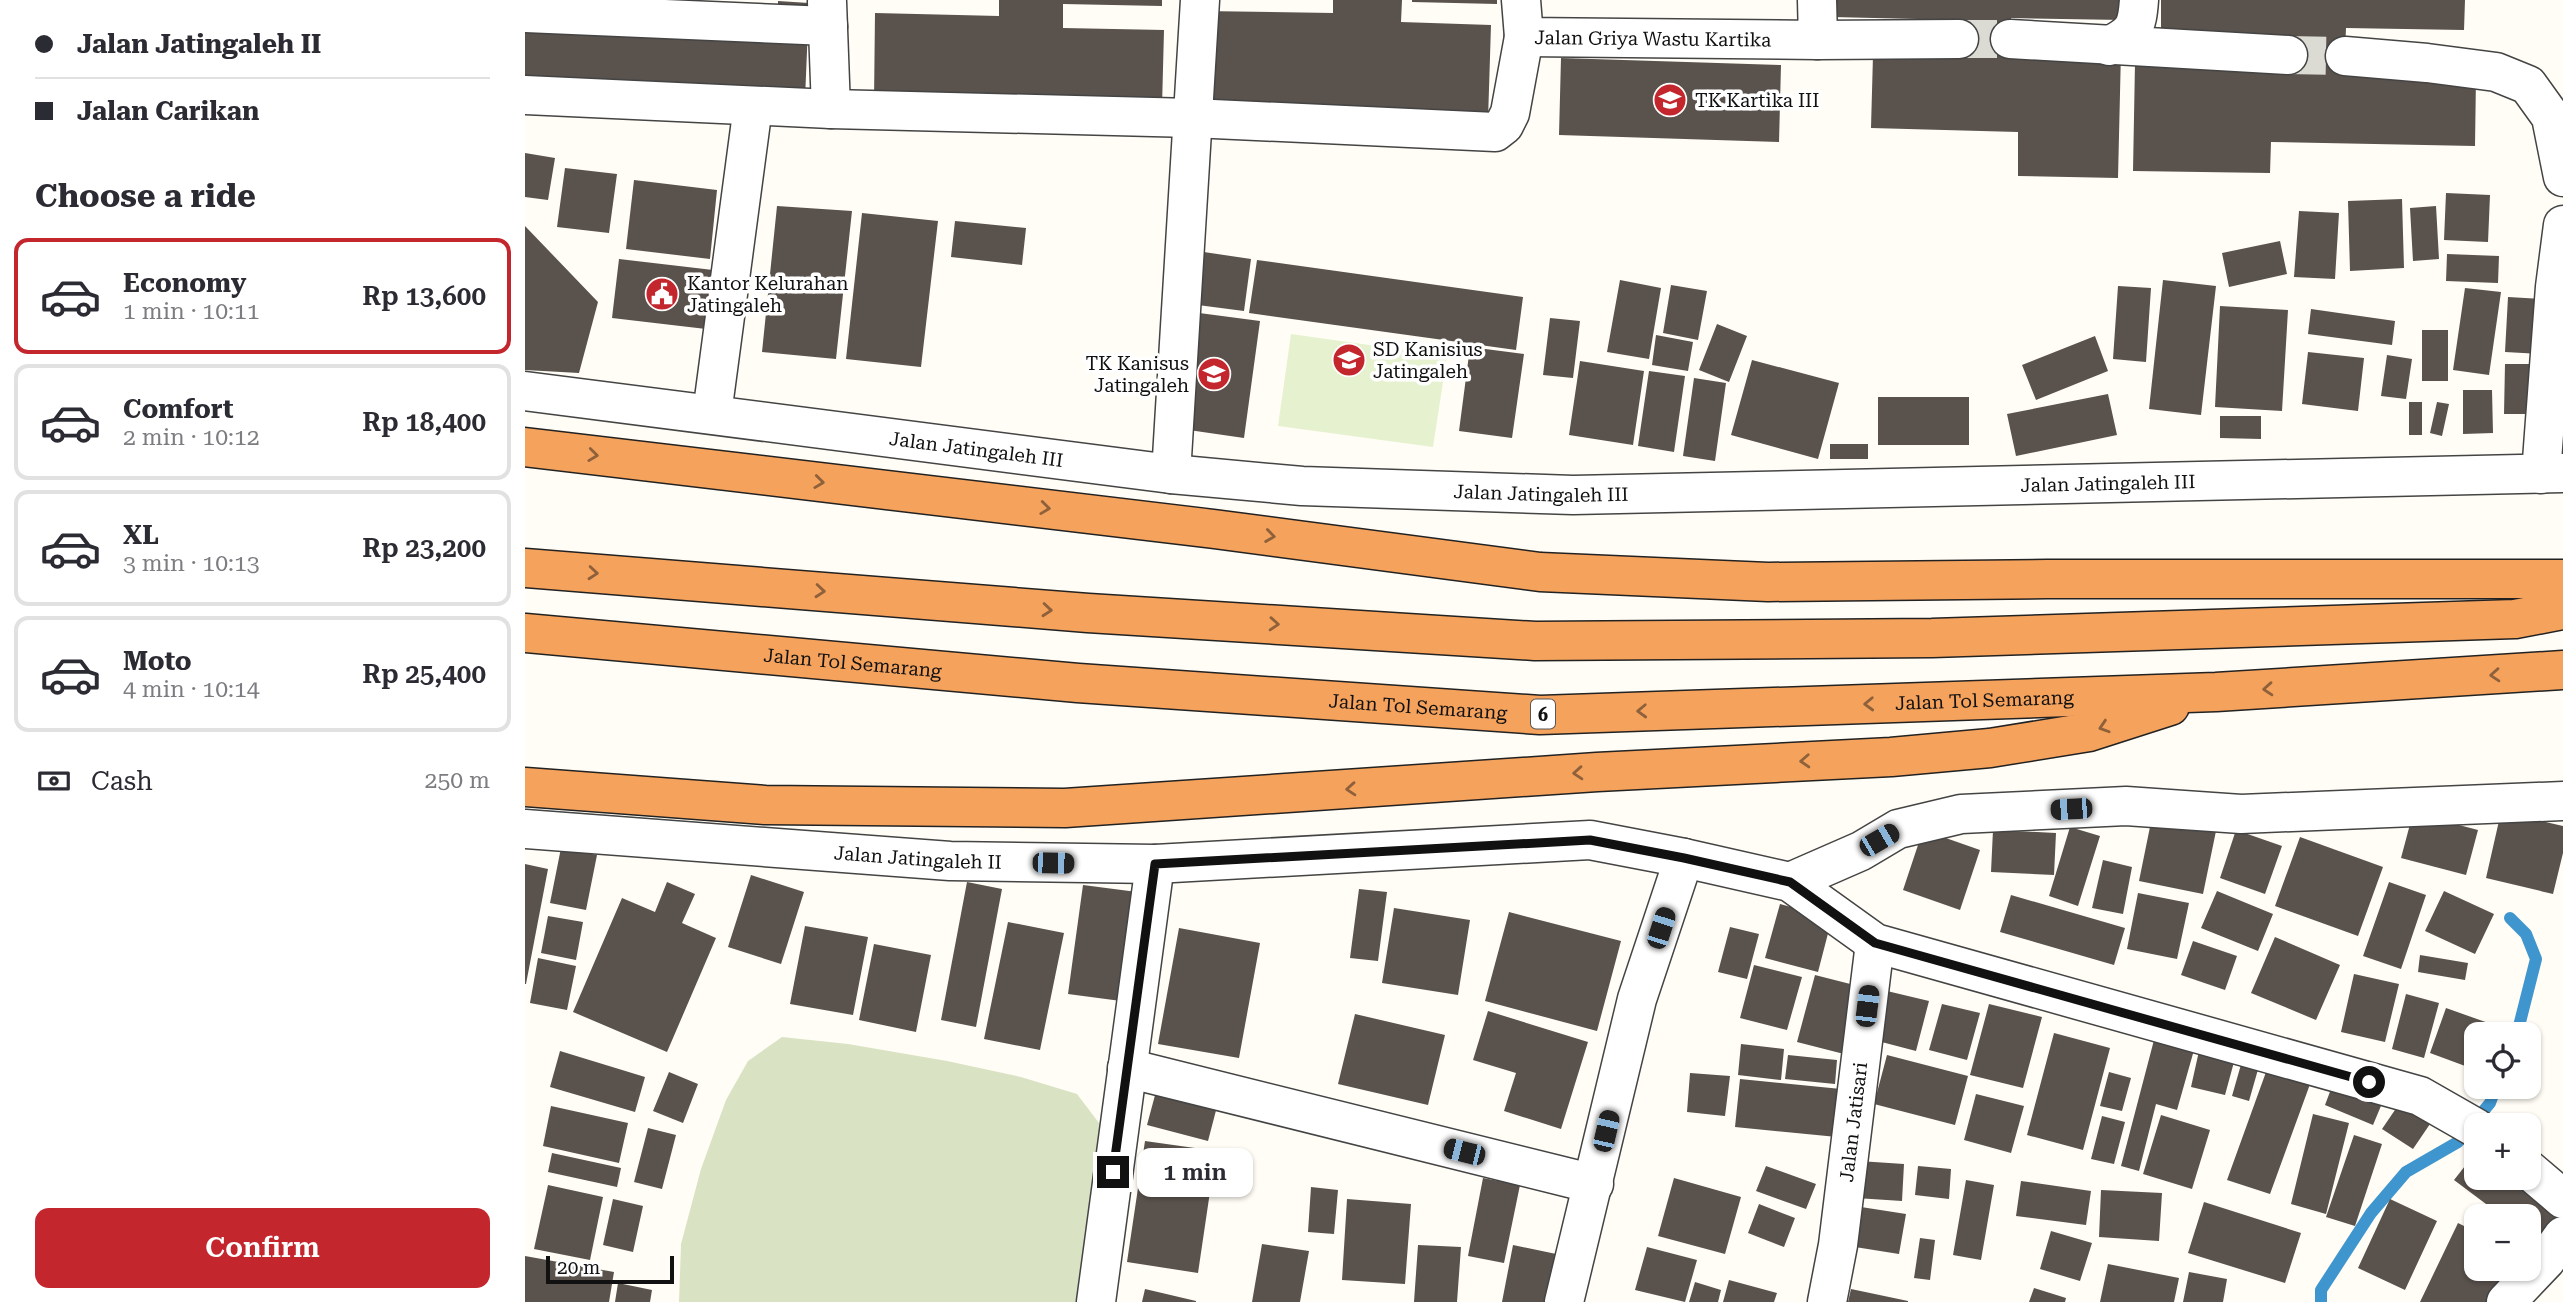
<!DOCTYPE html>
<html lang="en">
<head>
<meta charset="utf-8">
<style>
	body { margin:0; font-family:"Roboto Serif",serif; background:#f2f2f3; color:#2b2b33; height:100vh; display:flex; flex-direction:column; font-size:26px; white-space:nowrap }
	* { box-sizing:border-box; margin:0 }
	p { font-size:23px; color:#7c7c81 }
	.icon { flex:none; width:38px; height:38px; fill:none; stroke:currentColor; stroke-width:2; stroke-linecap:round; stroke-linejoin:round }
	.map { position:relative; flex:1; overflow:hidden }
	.drawer { display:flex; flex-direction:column; background:#fff; width:525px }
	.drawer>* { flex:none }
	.banner { display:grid; align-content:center; height:154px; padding:0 35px; background:#fff }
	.fabs { position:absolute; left:1939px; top:1022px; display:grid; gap:14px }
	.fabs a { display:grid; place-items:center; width:77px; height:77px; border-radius:14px; background:#fff; box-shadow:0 2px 5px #0004; font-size:35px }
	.scale { position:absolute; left:21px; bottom:18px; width:128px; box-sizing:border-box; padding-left:7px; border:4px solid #111; border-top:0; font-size:19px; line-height:24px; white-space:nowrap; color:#111; -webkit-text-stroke:5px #fff; paint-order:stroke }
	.end { position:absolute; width:32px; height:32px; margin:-16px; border:9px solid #111; background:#fff; box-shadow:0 0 0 4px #fff }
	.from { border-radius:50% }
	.bubble { position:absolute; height:49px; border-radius:14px; background:#fff; box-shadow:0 2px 5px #0004; font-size:23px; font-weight:600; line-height:49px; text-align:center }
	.car { position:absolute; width:21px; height:42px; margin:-21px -10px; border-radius:9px; box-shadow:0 0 5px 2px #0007; background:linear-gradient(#222 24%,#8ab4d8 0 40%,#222 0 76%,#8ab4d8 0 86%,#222 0) }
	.banner b { display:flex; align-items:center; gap:24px; height:66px; font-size:26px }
	.banner b+b { border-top:2px solid #e1e1e2 }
	.banner i { width:18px; height:18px; background:#2b2b33 }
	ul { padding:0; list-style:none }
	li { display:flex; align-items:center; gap:21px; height:116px; margin:0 14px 10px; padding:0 21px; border:4px solid #e1e1e2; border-radius:14px }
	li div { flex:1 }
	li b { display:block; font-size:26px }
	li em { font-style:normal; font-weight:600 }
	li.current { border-color:#c4262e }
	li>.icon { width:63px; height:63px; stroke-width:1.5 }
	h2 { padding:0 35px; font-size:32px; line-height:84px }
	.pay { display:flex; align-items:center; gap:18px; height:77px; padding:0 35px; font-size:26px }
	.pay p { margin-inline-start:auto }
	.action { display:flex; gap:14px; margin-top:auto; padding:14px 35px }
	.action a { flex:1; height:80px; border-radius:14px; background:#c4262e; color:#fff; font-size:28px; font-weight:600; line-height:80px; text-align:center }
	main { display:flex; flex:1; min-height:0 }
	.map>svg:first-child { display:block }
	.cemetery { fill:#d9e3c4 }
	.pitch { fill:#e6f2cf }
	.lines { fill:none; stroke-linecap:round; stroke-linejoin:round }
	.stream { stroke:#3f96cf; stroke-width:12 }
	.building { fill:#5a524d }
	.minor-tunnel { stroke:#dbdad3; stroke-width:38; stroke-dasharray:38 19; stroke-linecap:butt }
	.minor-casing { stroke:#444; stroke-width:41 }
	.tertiary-casing { stroke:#444; stroke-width:41 }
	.motorway-casing { stroke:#222; stroke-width:41 }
	.minor { stroke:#fff; stroke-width:38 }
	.tertiary { stroke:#fff; stroke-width:38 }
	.motorway { stroke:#f5a25d; stroke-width:38 }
	.oneway { stroke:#8e613b }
	.route { stroke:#111; stroke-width:9 }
	.labels { text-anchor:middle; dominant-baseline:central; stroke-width:7; stroke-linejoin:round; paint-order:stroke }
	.shield { fill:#fff; stroke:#585858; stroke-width:2 }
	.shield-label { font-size:18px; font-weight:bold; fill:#111 }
	.street-label { font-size:19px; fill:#111; stroke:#fff }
	.poi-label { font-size:19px; fill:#111; stroke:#fff; text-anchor:start }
</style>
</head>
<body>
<main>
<section class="drawer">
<div class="banner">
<b><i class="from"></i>Jalan Jatingaleh II</b>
<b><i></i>Jalan Carikan</b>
</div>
<h2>Choose a ride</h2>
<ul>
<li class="current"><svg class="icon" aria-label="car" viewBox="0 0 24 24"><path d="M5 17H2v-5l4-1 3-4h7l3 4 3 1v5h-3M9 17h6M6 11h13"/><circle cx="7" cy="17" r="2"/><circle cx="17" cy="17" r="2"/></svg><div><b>Economy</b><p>1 min · 10:11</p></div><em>Rp 13,600</em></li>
<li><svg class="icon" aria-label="car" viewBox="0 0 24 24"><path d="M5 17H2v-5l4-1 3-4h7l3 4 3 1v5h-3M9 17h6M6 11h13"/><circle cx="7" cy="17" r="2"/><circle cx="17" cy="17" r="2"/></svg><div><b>Comfort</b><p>2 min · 10:12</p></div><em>Rp 18,400</em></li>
<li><svg class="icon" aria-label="car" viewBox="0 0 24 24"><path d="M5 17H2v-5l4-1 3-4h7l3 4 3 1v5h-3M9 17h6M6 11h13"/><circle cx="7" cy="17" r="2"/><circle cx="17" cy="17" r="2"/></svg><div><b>XL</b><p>3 min · 10:13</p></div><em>Rp 23,200</em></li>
<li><svg class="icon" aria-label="car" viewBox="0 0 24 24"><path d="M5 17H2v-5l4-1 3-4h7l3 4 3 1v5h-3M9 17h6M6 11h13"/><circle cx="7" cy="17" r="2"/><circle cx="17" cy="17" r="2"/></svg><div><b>Moto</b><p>4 min · 10:14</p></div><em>Rp 25,400</em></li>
</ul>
<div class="pay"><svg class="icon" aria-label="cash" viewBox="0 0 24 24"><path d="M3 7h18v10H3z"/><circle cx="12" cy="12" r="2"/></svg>Cash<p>250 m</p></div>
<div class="action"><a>Confirm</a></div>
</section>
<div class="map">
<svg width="2038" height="1302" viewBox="0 0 2038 1302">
	<rect width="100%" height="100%" fill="#fffdf5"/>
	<path class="cemetery" d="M257 1037 323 1044 422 1061 496 1077 552 1094 577 1127 568 1210 552 1302H154L156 1244 176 1169 201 1100 223 1061Z"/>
	<path class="pitch" d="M766 334 922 356 908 447 753 426Z"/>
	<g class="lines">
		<path class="stream" d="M1985 918 2001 934 2011 959 1992 1034
			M1796 1302V1290L1846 1213 1881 1172 1933 1142 1965 1103 1971 1087"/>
	</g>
	<path class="building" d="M0 0H172L171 23 253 26V1L284 3 280 99 0 88Z
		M474 0H637V6L538 4V28L639 30 637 107 349 101 350 13 474 16Z
		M808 0H877L876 22 966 25 963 120 675 114 677 11 808 13Z
		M887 0H972V4L887 2Z
		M1307 0H1599L1598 20 1486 18 1485 49 1596 51 1593 178 1493 176V132L1346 128 1348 55 1434 57 1435 20 1307 17Z
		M1636 0H1940L1939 30 1821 28 1819 73 1951 76 1950 146 1746 142 1745 173 1608 171 1610 63 1636 36Z
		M1036 58 1256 65 1254 142 1034 135Z
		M0 153 30 158 23 200 0 197Z
		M40 168 92 174 84 233 32 227Z
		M109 180 192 190 185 259 101 249Z
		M1921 193 1965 195 1963 242 1919 240Z
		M1877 199 1879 268 1825 271 1823 201Z
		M252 206 327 211 311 359 237 352Z
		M1911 206 1914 259 1888 261 1885 208Z
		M1774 211 1814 213 1810 279 1769 277Z
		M337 213 413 221 396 367 321 359Z
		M430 221 501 228 497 265 426 257Z
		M0 226 73 302 54 373 0 370Z
		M1755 241 1762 274 1704 287 1697 253Z
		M672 251 726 259 719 311 665 304Z
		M1922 254 1974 256 1973 283 1921 281Z
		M94 259 188 270 181 329 87 318Z
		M732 260 998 297 991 350 724 313Z
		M1095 280 1136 288 1124 359 1082 352Z
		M1638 280 1691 286 1676 415 1624 409Z
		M1146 285 1182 291 1173 340 1138 333Z
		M1593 286 1626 288 1621 362 1588 359Z
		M1940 288 1976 292 1964 375 1928 370Z
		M1983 297 2019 299 2016 354 1980 352Z
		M1695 306 1763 310 1757 411 1690 407Z
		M1786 309 1870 321 1867 345 1783 334Z
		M659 311 735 321 719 438 643 427Z
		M1025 318 1055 321 1048 378 1018 375Z
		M1192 324 1222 336 1204 382 1174 370Z
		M1897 330H1923V381H1897Z
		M1131 335 1168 342 1163 371 1127 365Z
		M1570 336 1583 371 1511 400 1497 365Z
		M945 347 999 354 987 438 934 431Z
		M1783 352 1839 358 1833 411 1777 404Z
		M1862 355 1887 359 1881 399 1856 396Z
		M1227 360 1314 383 1293 459 1206 435Z
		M1055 361 1119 371 1108 445 1044 435Z
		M1980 364H2021V414H1979Z
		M1124 371 1160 376 1149 452 1113 446Z
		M1169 378 1201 383 1190 461 1158 456Z
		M1938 390H1967L1968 433 1938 434Z
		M1583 394 1592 435 1491 456 1482 414Z
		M1353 397H1444V445H1353Z
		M1884 402H1897V435H1884Z
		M1912 402 1924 404 1917 436 1905 433Z
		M1695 416H1736V439L1695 438Z
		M1305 444H1343V459H1305Z
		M1976 812 2038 826V853L2028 894 1961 878Z
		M1888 813 1953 830 1941 875 1876 858Z
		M1627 817 1691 831 1678 894 1614 881Z
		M1545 827 1575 836 1553 906 1524 896Z
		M1398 830 1455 850 1435 910 1378 890Z
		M1468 830 1531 833 1529 875 1466 872Z
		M1711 830 1757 846 1740 894 1695 878Z
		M1775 837 1858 867 1833 936 1750 906Z
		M36 848 72 855 61 910 25 903Z
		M1578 860 1607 867 1598 914 1567 908Z
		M0 864 23 869 1 984H0Z
		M226 875 279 892 256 964 203 947Z
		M142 882 170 894 157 923 191 938 142 1052 48 1012 97 898 130 912Z
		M442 882 477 889 451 1027 416 1020Z
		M1864 882 1901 895 1876 969 1838 956Z
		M558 885 612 892 596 1001 543 994Z
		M834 889 862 892 853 961 825 958Z
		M1692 891 1748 914 1733 951 1676 928Z
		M1919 891 1969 914 1950 954 1900 931Z
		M1613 893 1664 903 1652 959 1602 949Z
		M1486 895 1600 928 1589 965 1475 932Z
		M1255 904 1307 918 1293 972 1240 958Z
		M869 908 945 920 933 995 857 983Z
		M984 912 1096 941 1072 1031 960 1001Z
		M23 916 58 922 51 960 16 953Z
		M483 922 539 933 515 1050 459 1039Z
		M280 926 343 937 328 1015 265 1004Z
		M1205 927 1234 934 1222 979 1193 972Z
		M654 928 735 943 714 1058 633 1044Z
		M1750 937 1815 965 1791 1020 1726 993Z
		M1668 941 1712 956 1700 990 1656 975Z
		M349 944 406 955 391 1032 334 1020Z
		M1895 955 1943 963 1940 980 1893 972Z
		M13 958 51 966 42 1010 5 1003Z
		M1229 965 1277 977 1262 1030 1215 1018Z
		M1829 974 1874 984 1860 1042 1816 1032Z
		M1290 975 1337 987 1319 1054 1272 1042Z
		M1362 991 1404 1001 1391 1051 1349 1040Z
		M1881 994 1914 1003 1899 1058 1867 1049Z
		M1417 1004 1455 1013 1442 1060 1404 1050Z
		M1464 1004 1517 1017 1498 1088 1445 1075Z
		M1921 1008 1983 1030 1982 1034H1951V1070L1905 1053Z
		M963 1011 1063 1042 1036 1129 979 1111 991 1073 948 1060Z
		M830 1014 920 1035 903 1105 813 1084Z
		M1529 1033 1585 1048 1558 1150 1502 1135Z
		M1629 1040 1669 1050 1652 1110 1631 1104 1614 1171 1596 1166Z
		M1676 1042 1712 1051 1700 1095 1666 1087Z
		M1216 1044 1259 1049 1256 1080 1213 1075Z
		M35 1051 120 1077 110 1112 25 1087Z
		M1719 1054 1736 1059 1724 1101 1707 1096Z
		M1263 1055 1312 1060 1310 1084 1260 1079Z
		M1362 1055 1443 1076 1430 1125 1349 1104Z
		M1745 1061 1788 1076 1745 1194 1702 1180Z
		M144 1072 173 1084 158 1123 128 1111Z
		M1584 1072 1606 1078 1597 1111 1575 1106Z
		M1165 1073 1205 1076 1200 1116 1162 1112Z
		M1215 1079 1316 1089 1312 1137 1210 1127Z
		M1809 1081 1858 1101 1848 1125 1800 1105Z
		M633 1084 694 1099 683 1141 622 1125Z
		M1451 1094 1499 1106 1486 1153 1439 1140Z
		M1874 1104 1905 1124 1888 1149 1857 1129Z
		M26 1106 103 1123 94 1163 18 1146Z
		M1788 1114 1824 1123 1801 1214 1766 1204Z
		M1636 1115 1685 1130 1667 1189 1618 1174Z
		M1577 1116 1600 1122 1589 1164 1566 1159Z
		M123 1128 151 1135 137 1189 109 1182Z
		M1829 1135 1857 1144 1830 1226 1801 1217Z
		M620 1141 691 1151 673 1273 602 1262Z
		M1951 1152V1178H1998L2038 1208V1223L2019 1248 2004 1236V1216H1977L1929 1180Z
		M27 1153 96 1168 92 1187 23 1172Z
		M1334 1161 1379 1164 1377 1201 1331 1198Z
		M1241 1166 1291 1184 1281 1209 1231 1191Z
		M1393 1166 1426 1169 1424 1199 1390 1195Z
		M958 1178 995 1185 979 1263 943 1256Z
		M1149 1178 1216 1197 1200 1254 1133 1236Z
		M1441 1180 1469 1185 1456 1260 1428 1255Z
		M1496 1181 1566 1191 1561 1225 1491 1216Z
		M23 1185 78 1197 65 1260 9 1249Z
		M786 1187 813 1190 809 1234 783 1232Z
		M1576 1190 1637 1193 1634 1241 1574 1237Z
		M88 1199 118 1206 108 1252 78 1245Z
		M822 1199 886 1204 880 1284 817 1280Z
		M1865 1199 1912 1221 1880 1290 1833 1268Z
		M1679 1202 1776 1233 1760 1283 1663 1253Z
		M1234 1204 1270 1218 1259 1247 1223 1233Z
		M1336 1207 1381 1214 1374 1254 1330 1247Z
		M1933 1223 1951 1232V1269H1983L1967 1302H1895Z
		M1526 1231 1567 1243 1555 1281 1515 1269Z
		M1395 1238 1410 1240 1405 1280 1389 1278Z
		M737 1244 784 1251 775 1302H727Z
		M893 1245 936 1247 932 1302H889Z
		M988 1245 1036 1255 1026 1302H977Z
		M1122 1247 1172 1260 1160 1302 1110 1290Z
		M0 1256 89 1272 84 1302H0Z
		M1583 1264 1654 1278 1649 1302H1575Z
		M1664 1272 1702 1279 1698 1302H1658Z
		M1204 1280 1252 1293 1249 1302H1198Z
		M1170 1282 1196 1290 1193 1302H1164Z
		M93 1283 127 1290 125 1302H90Z
		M1509 1288 1541 1298 1540 1302H1504Z
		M620 1289 671 1301V1302H617Z
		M1326 1289 1383 1301V1302H1323Z"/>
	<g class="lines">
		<path class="minor-tunnel" d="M1434 39H1485
			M1763 55 1820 56"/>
		<defs>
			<g id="minor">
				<path id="s1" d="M996 0 999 37 1293 40 1292 0"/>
				<path d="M302 2 306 109"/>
				<path d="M0 13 303 26"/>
				<path d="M1485 39 1763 55"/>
				<path d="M1293 40 1434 39"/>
				<path d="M1584 46C1609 33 1612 28 1614 0"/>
				<path d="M1820 56 1902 63 1971 72 2003 85 2026 117 2038 177"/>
				<path d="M0 95 306 109 667 118 970 132 979 125 985 113 999 37"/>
				<path id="s2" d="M0 391 646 474 777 486 1048 495 2038 473"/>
				<path d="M187 414 228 106"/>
				<path d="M646 474 675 0"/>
				<path d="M2016 474 2030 287 2038 225"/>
				<path d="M1265 882 1336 851 1373 829 1436 814 1601 806 1716 814 2038 801"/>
				<path d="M602 1068 1069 1184"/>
				<path d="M571 1302 630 864"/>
				<path d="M1039 1302 1112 999 1159 858"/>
				<path id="s3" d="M1302 1302 1313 1245 1350 943"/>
				<path d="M1981 1302 2021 1260 2038 1236"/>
			</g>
			<g id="tertiary">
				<path id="s4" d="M0 829 425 861 630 864 1065 840 1159 858 1265 882 1350 943 1895 1096 1951 1128"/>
				<path d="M2004 1170 2038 1199"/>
			</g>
			<g id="motorway">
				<path d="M0 447 689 529 1015 572 1243 582 1522 579H2038"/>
				<path d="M0 568 563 613 1010 641 1407 638 1990 619 2038 610"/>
				<path id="s5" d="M0 633 553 683 1015 715 1691 692 2038 670"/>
				<path d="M0 787 240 805 540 808 1072 772 1366 757 1465 748 1564 732 1645 706"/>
			</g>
		</defs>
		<use href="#minor" class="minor-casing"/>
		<use href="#tertiary" class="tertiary-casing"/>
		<use href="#motorway" class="motorway-casing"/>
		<use href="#minor" class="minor"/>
		<use href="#tertiary" class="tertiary"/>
		<use href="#motorway" class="motorway"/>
	</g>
	<defs><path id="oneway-chevron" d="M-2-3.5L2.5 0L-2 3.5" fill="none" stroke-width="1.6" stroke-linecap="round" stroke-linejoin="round" transform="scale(1.75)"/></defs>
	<g class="oneway">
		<use href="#oneway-chevron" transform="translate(68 455) rotate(7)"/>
		<use href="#oneway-chevron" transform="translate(294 482) rotate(7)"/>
		<use href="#oneway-chevron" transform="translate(520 508) rotate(7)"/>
		<use href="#oneway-chevron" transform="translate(745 536) rotate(8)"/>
		<use href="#oneway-chevron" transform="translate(68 573) rotate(5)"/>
		<use href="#oneway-chevron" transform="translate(295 591) rotate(5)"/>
		<use href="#oneway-chevron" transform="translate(522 610) rotate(5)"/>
		<use href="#oneway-chevron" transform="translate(749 624) rotate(4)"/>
		<use href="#oneway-chevron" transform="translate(1970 675) rotate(176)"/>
		<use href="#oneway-chevron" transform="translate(1743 689) rotate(176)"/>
		<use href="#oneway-chevron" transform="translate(1344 704) rotate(178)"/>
		<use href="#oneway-chevron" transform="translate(1117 711) rotate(178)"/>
		<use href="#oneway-chevron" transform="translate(1579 727) rotate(162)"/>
		<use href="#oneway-chevron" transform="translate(1280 761) rotate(177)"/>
		<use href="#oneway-chevron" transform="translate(1053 773) rotate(176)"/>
		<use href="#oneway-chevron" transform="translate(826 789) rotate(176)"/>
	</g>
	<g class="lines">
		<path class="route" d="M588 1172 630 864 1065 840 1159 858 1265 882 1350 943 1844 1082"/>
	</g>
	<defs>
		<symbol id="school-disc" viewBox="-11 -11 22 22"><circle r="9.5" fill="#c4262e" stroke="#fff"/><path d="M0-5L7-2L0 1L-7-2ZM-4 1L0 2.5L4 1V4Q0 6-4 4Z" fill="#fff"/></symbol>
		<symbol id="civic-disc" viewBox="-11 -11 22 22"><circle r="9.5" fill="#c4262e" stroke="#fff"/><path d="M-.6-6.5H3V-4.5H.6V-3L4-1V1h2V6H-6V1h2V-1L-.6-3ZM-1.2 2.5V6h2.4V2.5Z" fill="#fff"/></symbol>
	</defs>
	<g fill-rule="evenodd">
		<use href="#school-disc" x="1126" y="81" width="38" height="38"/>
		<use href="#civic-disc" x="118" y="275" width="38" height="38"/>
		<use href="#school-disc" x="805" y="341" width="38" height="38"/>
		<use href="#school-disc" x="670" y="355" width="38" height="38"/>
	</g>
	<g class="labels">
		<rect class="shield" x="1006" y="699.5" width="24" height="29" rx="5"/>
		<g class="shield-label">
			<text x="1018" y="714">6</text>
		</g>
		<g class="street-label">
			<text stroke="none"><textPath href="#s1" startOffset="166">Jalan Griya Wastu Kartika</textPath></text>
			<text stroke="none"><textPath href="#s2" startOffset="455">Jalan Jatingaleh III</textPath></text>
			<text stroke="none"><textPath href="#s2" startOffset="1589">Jalan Jatingaleh III</textPath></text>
			<text stroke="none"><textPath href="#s2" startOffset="1022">Jalan Jatingaleh III</textPath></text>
			<text stroke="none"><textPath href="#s5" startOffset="329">Jalan Tol Semarang</textPath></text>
			<text stroke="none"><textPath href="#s5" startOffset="1463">Jalan Tol Semarang</textPath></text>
			<text stroke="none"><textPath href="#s5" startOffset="896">Jalan Tol Semarang</textPath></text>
			<text stroke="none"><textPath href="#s4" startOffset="394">Jalan Jatingaleh II</textPath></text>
			<text stroke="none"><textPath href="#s3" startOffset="182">Jalan Jatisari</textPath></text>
		</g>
		<g class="poi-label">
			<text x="1170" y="100">TK Kartika III</text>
			<text x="162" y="283">Kantor Kelurahan<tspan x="162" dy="22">Jatingaleh</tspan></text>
			<text x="848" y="349">SD Kanisius<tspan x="848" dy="22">Jatingaleh</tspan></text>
			<text x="664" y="363" text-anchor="end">TK Kanisus<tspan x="664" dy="22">Jatingaleh</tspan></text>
		</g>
	</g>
</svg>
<div class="fabs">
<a><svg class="icon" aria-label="locate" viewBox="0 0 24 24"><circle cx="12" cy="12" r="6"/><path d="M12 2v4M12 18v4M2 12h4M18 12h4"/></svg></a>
<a>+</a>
<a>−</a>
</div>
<div class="scale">20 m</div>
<i class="end from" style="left:1844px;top:1082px"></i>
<i class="end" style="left:588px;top:1172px"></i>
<div class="bubble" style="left:612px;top:1148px;width:116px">1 min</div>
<i class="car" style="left:1546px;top:809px;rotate:267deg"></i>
<i class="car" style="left:1354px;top:840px;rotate:60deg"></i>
<i class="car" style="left:528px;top:863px;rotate:91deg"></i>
<i class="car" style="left:1136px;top:928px;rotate:18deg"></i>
<i class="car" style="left:1342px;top:1006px;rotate:7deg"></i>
<i class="car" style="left:1081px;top:1131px;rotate:13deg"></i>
<i class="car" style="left:939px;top:1152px;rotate:284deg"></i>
</div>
</main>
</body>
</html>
